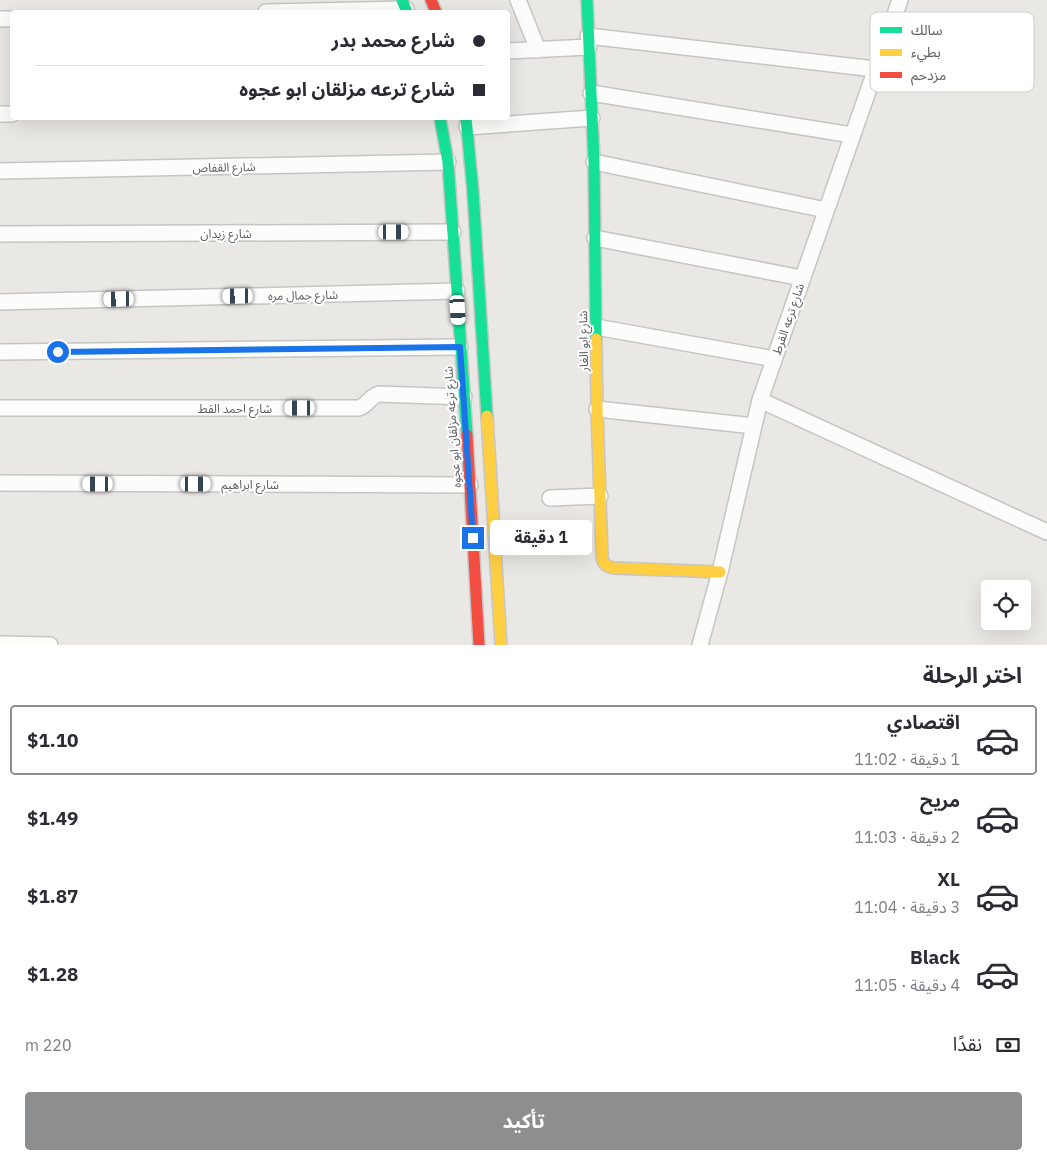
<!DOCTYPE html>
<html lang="ar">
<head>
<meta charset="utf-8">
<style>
	body { margin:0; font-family:"IBM Plex Sans","Noto Sans Arabic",sans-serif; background:#f7f7f7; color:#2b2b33; direction:rtl; height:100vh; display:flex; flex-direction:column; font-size:19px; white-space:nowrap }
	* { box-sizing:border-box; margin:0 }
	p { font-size:16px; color:#7c7c81 }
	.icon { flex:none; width:28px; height:28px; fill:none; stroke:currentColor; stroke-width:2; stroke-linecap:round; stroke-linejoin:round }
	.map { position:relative; height:645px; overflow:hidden; direction:ltr }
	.sheet { display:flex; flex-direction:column; background:#fff; flex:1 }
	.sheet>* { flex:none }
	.hud { position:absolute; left:10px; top:10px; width:500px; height:110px; border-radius:5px; box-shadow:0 5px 20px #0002; direction:rtl; display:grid; align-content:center; height:110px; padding:0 25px; background:#fff }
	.buttons { position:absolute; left:981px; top:580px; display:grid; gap:10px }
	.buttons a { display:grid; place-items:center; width:50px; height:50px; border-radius:5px; background:#fff; box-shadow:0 5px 20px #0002; font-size:25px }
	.end { position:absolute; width:22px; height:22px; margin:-11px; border:6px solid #1a73e8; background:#fff; box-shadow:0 0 0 2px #fff }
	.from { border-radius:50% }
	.bubble { position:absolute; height:35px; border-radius:5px; background:#fff; box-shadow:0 5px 20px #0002; font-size:16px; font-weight:700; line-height:35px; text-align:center; direction:rtl }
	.car { position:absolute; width:15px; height:30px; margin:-15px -8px; border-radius:6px; box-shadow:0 0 4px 1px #0007; background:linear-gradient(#fff 24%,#345 0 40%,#fff 0 76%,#345 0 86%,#fff 0) }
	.hud b { display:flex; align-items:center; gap:18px; height:48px; font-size:19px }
	.hud b+b { border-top:1px solid #e1e1e2 }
	.hud i { width:12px; height:12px; background:#2b2b33 }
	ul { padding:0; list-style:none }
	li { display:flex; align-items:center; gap:15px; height:70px; margin:0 10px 8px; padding:0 15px; border:2px solid transparent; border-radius:5px }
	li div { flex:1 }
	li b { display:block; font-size:19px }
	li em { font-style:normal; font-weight:700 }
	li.current { border-color:#8c8e90 }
	li>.icon { width:45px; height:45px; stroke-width:1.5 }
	h2 { padding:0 25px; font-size:22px; line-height:60px }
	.pay { display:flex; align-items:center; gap:12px; height:55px; padding:0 25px; font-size:19px }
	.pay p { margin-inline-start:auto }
	.cta { display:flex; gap:10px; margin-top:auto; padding:10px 25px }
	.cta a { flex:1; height:58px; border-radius:5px; background:#8c8e90; color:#fff; font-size:20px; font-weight:700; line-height:58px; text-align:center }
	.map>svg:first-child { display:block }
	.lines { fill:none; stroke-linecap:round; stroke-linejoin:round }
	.street-casing { stroke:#c5c5c4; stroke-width:18 }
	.fast-casing { stroke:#c6c6c6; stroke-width:14 }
	.slow-casing { stroke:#c6c6c6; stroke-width:14 }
	.jam-casing { stroke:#c6c6c6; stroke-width:14 }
	.street { stroke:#fcfcfb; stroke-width:15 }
	.fast { stroke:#16e098; stroke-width:11 }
	.slow { stroke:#ffcf43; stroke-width:11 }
	.jam { stroke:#f24e42; stroke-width:11 }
	.route { stroke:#1a73e8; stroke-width:6 }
	.labels { text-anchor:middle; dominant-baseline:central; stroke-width:4; stroke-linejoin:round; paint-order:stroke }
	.street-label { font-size:12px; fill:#5a5e62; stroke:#fff }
	.key { fill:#fff; stroke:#cecfd0; stroke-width:1 }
	.key-label { font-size:14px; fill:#5a5e62 }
</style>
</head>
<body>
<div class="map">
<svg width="1047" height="645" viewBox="0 0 1047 645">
	<rect width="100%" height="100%" fill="#eae8e4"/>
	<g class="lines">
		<defs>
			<path id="street" d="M518 0 538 50
				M266 12 406 9
				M0 19H12
				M588 36 875 69
				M508 51 589 47
				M591 93 852 135
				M0 114H12
				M467 127 592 118
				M594 162 826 210
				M0 171 448 162
				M0 234 453 232
				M595 238 802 278
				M0 302 457 291
				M596 327 774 359
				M0 352 460 347
				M760 400 1047 532
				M0 408H359C368 405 370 396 379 394L464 397
				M597 409 754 426
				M0 483 470 485
				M550 498 600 496
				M0 644 50 645
				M700 645 720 572 760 400 900 0"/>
			<path id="fast" d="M402 0 407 12
				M587 0 594 162 596 339
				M440 118 448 162 467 435
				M466 118 473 192 487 416"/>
			<path id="slow" d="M596 339 597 409 602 557C603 564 607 567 614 568L720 572
				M487 416 501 645"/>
			<path id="jam" d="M431 0 436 12
				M467 435 479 645"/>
		</defs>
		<use href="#street" class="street-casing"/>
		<use href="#fast" class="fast-casing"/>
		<use href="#slow" class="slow-casing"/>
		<use href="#jam" class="jam-casing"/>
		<use href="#street" class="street"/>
		<use href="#fast" class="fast"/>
		<use href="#slow" class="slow"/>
		<use href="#jam" class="jam"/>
	</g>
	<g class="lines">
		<path class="route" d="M58 352 460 347 473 538"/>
	</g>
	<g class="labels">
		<g class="street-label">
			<text transform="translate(224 167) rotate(-1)">شارع القفاص</text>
			<text x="226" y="233">شارع زيدان</text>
			<text transform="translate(303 295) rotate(-1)">شارع جمال مره</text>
			<text transform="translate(788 319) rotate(-71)">شارع ترعه القرط</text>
			<text transform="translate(583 341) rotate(-91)">شارع ابو الغار</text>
			<text x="235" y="408">شارع احمد القط</text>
			<text transform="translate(452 427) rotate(-94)">شارع ترعه مزلقان ابو عجوه</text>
			<text x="250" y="484">شارع ابراهيم</text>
		</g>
	</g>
	<rect x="870" y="12" width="164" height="80" rx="8" class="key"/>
	<rect x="880" y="27" width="22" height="6" fill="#16e098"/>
	<rect x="880" y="49" width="22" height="7" fill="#ffcf43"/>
	<rect x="880" y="72" width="22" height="6" fill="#f24e42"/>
	<g class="key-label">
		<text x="911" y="35">سالك</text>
		<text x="911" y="57">بطيء</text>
		<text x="911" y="80">مزدحم</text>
	</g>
</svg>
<div class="buttons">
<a><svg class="icon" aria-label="locate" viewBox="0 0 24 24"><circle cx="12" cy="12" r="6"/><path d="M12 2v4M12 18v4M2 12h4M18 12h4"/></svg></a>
</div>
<i class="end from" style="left:58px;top:352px"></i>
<i class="end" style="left:473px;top:538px"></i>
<div class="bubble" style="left:490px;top:520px;width:102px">1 دقيقة</div>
<i class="car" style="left:394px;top:232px;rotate:90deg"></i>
<i class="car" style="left:238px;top:296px;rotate:269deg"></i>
<i class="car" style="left:119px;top:299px;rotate:269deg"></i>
<i class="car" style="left:458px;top:310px;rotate:176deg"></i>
<i class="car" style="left:300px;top:408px;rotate:270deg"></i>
<i class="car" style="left:98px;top:484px;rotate:270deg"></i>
<i class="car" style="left:196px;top:484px;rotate:90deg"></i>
<div class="hud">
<b><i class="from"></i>شارع محمد بدر</b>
<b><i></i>شارع ترعه مزلقان ابو عجوه</b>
</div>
</div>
<section class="sheet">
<h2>اختر الرحلة</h2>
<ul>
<li class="current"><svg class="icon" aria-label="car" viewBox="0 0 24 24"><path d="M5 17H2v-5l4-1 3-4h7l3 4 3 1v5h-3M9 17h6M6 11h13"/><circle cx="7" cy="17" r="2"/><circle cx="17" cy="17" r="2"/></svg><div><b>اقتصادي</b><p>1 دقيقة · 11:02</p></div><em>$1.10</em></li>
<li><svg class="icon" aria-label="car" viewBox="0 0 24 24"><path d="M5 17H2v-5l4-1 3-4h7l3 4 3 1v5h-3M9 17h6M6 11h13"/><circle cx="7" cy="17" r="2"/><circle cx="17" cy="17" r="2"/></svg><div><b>مريح</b><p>2 دقيقة · 11:03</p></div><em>$1.49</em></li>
<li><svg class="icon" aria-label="car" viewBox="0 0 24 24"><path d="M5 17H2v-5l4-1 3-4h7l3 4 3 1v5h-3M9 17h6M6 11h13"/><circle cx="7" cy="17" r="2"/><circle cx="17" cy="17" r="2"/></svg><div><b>XL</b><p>3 دقيقة · 11:04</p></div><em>$1.87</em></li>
<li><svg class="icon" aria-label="car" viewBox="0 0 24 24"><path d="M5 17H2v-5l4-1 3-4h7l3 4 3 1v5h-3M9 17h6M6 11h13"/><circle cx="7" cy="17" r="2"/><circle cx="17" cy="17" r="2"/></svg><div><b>Black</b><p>4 دقيقة · 11:05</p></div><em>$1.28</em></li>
</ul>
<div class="pay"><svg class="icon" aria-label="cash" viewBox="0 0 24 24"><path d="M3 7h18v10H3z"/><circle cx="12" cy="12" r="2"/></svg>نقدًا<p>220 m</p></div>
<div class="cta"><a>تأكيد</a></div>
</section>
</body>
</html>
